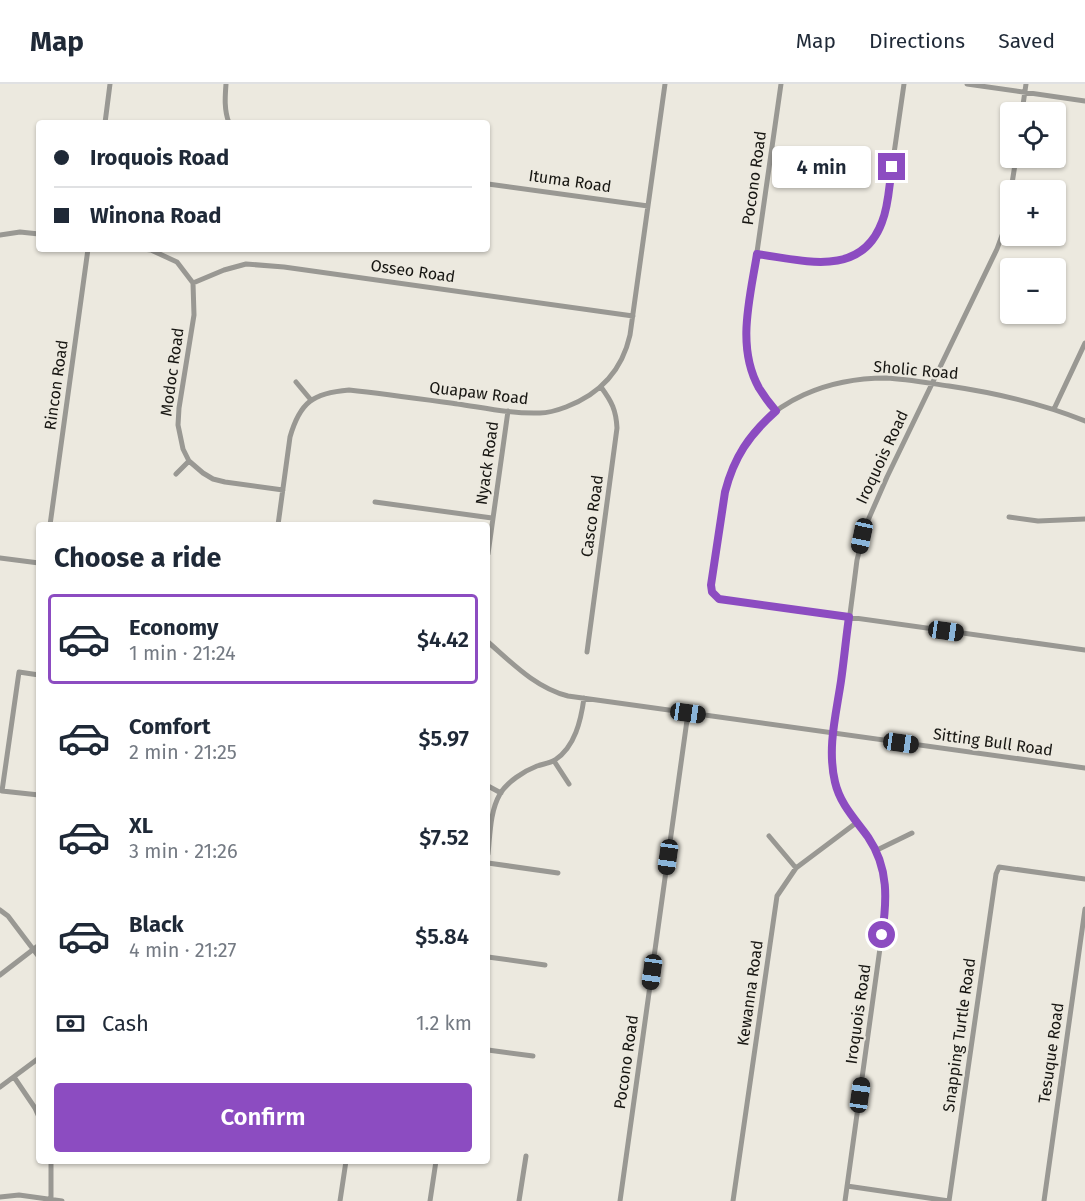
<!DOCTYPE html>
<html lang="en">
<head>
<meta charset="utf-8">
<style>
	body { margin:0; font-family:"Fira Sans",sans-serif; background:#f6f6f7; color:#1f2937; height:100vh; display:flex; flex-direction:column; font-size:22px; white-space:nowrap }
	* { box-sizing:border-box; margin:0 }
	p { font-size:20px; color:#747a83 }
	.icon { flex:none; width:33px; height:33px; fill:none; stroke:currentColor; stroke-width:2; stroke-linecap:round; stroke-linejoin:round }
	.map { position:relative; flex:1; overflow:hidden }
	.side { position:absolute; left:36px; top:438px; width:454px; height:642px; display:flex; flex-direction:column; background:#fff; border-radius:6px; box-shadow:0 2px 4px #0004 }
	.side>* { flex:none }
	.hud { position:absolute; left:36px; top:36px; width:454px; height:132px; border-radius:6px; box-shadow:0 2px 4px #0004; display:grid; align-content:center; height:132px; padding:0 18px; background:#fff }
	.controls { position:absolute; left:1000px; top:18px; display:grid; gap:12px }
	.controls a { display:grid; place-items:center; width:66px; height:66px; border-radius:6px; background:#fff; box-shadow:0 2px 4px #0004; font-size:30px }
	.end { position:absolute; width:27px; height:27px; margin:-14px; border:8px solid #8c4cc1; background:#fff; box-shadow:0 0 0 3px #fff }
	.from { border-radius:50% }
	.bubble { position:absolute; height:42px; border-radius:6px; background:#fff; box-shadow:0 2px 4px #0004; font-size:20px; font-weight:600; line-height:42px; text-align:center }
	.car { position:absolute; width:18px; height:36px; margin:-18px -9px; border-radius:8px; box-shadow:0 0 4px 2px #0007; background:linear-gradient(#222 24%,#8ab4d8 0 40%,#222 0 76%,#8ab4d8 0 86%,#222 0) }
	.hud b { display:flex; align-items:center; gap:21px; height:57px; font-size:22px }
	.hud b+b { border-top:2px solid #e0e1e3 }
	.hud i { width:15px; height:15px; background:#1f2937 }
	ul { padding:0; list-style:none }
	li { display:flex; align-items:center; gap:18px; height:90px; margin:0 12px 9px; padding:0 6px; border:3px solid transparent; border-radius:6px }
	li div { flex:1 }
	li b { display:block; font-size:22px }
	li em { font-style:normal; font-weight:600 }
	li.on { border-color:#8c4cc1 }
	li>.icon { width:54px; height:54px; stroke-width:1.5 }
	h2 { padding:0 18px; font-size:27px; line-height:72px }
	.pay { display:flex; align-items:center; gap:15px; height:66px; padding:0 18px; font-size:22px }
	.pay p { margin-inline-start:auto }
	.action { display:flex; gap:12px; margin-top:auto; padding:12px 18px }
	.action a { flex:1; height:69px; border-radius:6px; background:#8c4cc1; color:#fff; font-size:24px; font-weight:600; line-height:69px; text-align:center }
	header { display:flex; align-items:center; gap:36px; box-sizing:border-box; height:84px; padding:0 30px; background:#fff; border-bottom:2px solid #e0e1e3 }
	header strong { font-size:28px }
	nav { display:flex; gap:33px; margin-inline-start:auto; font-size:21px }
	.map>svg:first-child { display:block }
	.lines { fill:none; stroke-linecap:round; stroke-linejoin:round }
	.minor { stroke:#999893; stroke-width:5 }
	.route { stroke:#8c4cc1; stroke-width:8 }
	.labels { text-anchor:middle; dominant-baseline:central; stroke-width:4.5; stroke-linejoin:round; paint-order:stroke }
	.street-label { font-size:16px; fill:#171612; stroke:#ece9df }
</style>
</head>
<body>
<header>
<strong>Map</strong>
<nav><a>Map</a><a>Directions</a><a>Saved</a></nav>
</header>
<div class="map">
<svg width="1085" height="1117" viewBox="0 0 1085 1117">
	<rect width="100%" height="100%" fill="#ece9df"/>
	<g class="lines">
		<path class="minor" d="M226 0C225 13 224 26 229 39
			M967 0 1085 17
			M1022 28 1026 0
			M105 39 110 0
			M488 100 648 122
			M1011 106 1016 74
			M0 151 20 148 39 150
			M143 165 151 166 177 178 193 199 194 231 179 324 178 341 183 365 189 377 203 389 213 395 225 398 283 406
			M757 170C812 178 867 196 886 125L904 0
			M193 199 224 186 246 180 284 183 633 232
			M296 298 311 316
			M1054 325 1085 259
			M776 327C770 320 764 312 759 304 747 281 746 257 748 231L781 0
			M1085 337C1041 319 996 309 949 302 928 299 907 295 886 294 830 294 771 315 742 365 727 389 724 416 720 443 717 463 714 482 711 502L712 508 719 515 1085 566
			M176 390 189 377
			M375 418 492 434
			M1009 433 1038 437 1085 435
			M50 441 88 165
			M278 441 290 353C300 318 313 309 349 306 385 310 421 315 458 320 485 324 512 330 540 329 549 329 558 326 566 323 600 310 622 287 630 251L665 0
			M488 470 508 327
			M0 474 39 479
			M488 558C512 579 536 604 568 612L1085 684
			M587 568 617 344C616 326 612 318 601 303
			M39 591 19 588 2 707 39 711
			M554 677 569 700
			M488 702 501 709
			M769 752 796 784
			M875 767 912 749
			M488 770C490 751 490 727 500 710 507 698 524 687 537 682 543 680 550 679 555 676 575 663 581 636 584 614
			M488 779 558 789
			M0 826 8 832 39 873
			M488 873 545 881
			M0 891 39 861
			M488 966 533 972
			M14 993 35 1024 39 1033
			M0 1003 39 974
			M847 1102 949 1117
			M0 1113 19 1111 62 1117
			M51 1115V1077
			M340 1117 346 1077
			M430 1117 436 1077
			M519 1117 526 1072
			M620 1117 688 629
			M733 1117 777 812 796 784 856 739
			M845 1117 885 828C886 821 887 813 886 805 884 788 878 768 868 754 856 736 841 721 835 699 827 664 836 629 841 594 847 555 852 515 857 476L863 452 869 434 887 393 997 165 1004 146 1011 109
			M949 1117 996 790 999 783 1085 795
			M1044 1117 1085 825"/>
	</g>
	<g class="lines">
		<path class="route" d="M882 851C887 816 889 784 868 753 855 735 840 720 835 698 827 664 836 631 841 597 844 576 846 554 849 533L719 515 712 508 711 501 725 408C734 373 749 351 776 327 770 320 764 312 759 304 736 263 750 214 757 170 802 176 861 195 882 138 889 121 889 101 892 83"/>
	</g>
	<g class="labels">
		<g class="street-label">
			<text transform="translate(754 94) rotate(-82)">Pocono Road</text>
			<text transform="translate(570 97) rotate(8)">Ituma Road</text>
			<text transform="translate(413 187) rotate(8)">Osseo Road</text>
			<text transform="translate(916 286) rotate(5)">Sholic Road</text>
			<text transform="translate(172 288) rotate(-82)">Modoc Road</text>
			<text transform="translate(56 301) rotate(-82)">Rincon Road</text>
			<text transform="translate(479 309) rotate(7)">Quapaw Road</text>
			<text transform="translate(882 373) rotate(-65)">Iroquois Road</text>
			<text transform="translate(487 379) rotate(-82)">Nyack Road</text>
			<text transform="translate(592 432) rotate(-82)">Casco Road</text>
			<text transform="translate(993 658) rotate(8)">Sitting Bull Road</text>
			<text transform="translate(750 909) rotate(-82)">Kewanna Road</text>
			<text transform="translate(858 930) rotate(-82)">Iroquois Road</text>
			<text transform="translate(959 951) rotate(-82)">Snapping Turtle Road</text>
			<text transform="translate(1051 969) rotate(-82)">Tesuque Road</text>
			<text transform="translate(626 978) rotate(-82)">Pocono Road</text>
		</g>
	</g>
</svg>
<div class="controls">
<a><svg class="icon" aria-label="locate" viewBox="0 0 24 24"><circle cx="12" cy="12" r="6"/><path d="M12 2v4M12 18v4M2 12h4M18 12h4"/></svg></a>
<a>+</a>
<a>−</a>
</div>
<i class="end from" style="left:882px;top:851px"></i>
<i class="end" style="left:892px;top:83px"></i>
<div class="bubble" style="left:772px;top:62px;width:99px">4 min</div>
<i class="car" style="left:862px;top:452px;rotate:192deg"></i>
<i class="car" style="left:946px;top:547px;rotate:98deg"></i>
<i class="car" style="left:688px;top:629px;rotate:98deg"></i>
<i class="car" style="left:901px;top:659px;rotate:98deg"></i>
<i class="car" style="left:668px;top:773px;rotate:188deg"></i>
<i class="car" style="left:652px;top:888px;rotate:188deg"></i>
<i class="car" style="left:860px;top:1011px;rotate:8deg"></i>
<div class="hud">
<b><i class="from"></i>Iroquois Road</b>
<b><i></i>Winona Road</b>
</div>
<section class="side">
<h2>Choose a ride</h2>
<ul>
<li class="on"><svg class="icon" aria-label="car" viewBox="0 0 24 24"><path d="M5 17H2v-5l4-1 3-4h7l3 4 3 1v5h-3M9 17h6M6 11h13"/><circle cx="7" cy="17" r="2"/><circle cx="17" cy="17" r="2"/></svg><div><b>Economy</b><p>1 min · 21:24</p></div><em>$4.42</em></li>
<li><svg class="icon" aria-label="car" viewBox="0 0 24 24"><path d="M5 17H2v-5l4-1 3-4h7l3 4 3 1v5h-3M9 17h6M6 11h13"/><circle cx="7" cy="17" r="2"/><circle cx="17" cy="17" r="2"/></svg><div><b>Comfort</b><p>2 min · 21:25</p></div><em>$5.97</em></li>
<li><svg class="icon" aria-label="car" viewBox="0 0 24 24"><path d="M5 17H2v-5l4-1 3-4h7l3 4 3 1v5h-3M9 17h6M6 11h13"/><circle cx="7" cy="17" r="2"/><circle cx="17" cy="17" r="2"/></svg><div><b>XL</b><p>3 min · 21:26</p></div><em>$7.52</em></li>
<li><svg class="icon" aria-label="car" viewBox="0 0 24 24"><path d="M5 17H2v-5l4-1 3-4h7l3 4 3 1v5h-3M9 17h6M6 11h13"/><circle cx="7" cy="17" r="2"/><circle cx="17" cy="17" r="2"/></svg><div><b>Black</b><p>4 min · 21:27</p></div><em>$5.84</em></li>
</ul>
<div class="pay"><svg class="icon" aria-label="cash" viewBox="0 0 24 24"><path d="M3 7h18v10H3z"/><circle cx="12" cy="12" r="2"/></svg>Cash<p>1.2 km</p></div>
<div class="action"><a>Confirm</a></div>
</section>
</div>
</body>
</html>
